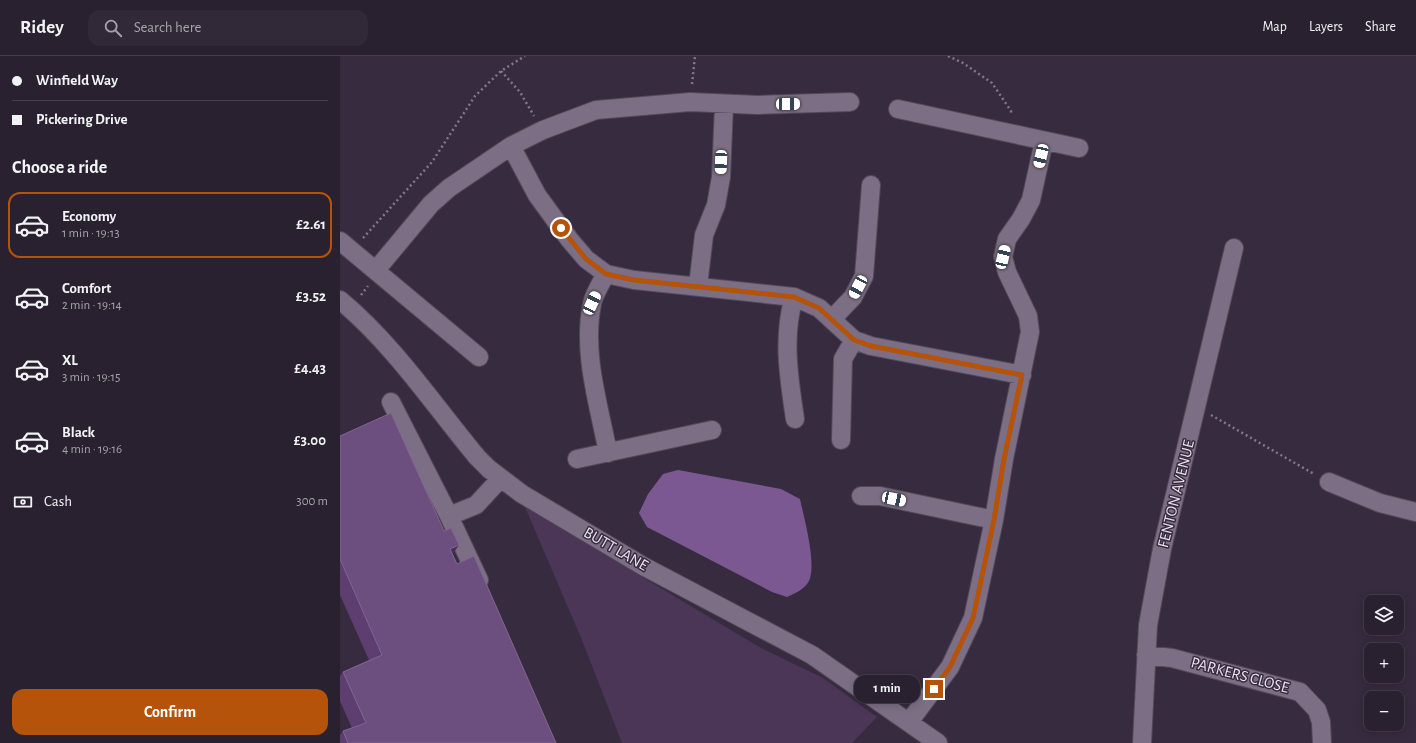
<!DOCTYPE html>
<html lang="en">
<head>
<meta charset="utf-8">
<style>
	body { margin:0; font-family:"Alegreya Sans",sans-serif; background:#312937; color:#f1f3f6; height:100vh; display:flex; flex-direction:column; font-size:15px; white-space:nowrap }
	* { box-sizing:border-box; margin:0 }
	p { font-size:13px; color:#a5a3aa }
	.icon { flex:none; width:22px; height:22px; fill:none; stroke:currentColor; stroke-width:2; stroke-linecap:round; stroke-linejoin:round }
	.map { position:relative; flex:1; overflow:hidden }
	.side { display:flex; flex-direction:column; background:#29212f; width:340px }
	.side>* { flex:none }
	.banner { display:grid; align-content:center; height:88px; padding:0 12px; background:#29212f }
	.buttons { position:absolute; left:1024px; top:539px; display:grid; gap:8px }
	.buttons a { display:grid; place-items:center; width:40px; height:40px; border-radius:8px; background:#29212f; box-shadow:0 2px 10px #0003,0 0 0 1px #453e4b; font-size:20px }
	.end { position:absolute; width:18px; height:18px; margin:-9px; border:5px solid #b45309; background:#fff; box-shadow:0 0 0 2px #fff }
	.from { border-radius:50% }
	.bubble { position:absolute; height:28px; border-radius:12px; background:#29212f; box-shadow:0 2px 10px #0003,0 0 0 1px #453e4b; font-size:13px; font-weight:700; line-height:28px; text-align:center }
	.car { position:absolute; width:12px; height:24px; margin:-12px -6px; border-radius:5px; box-shadow:0 0 3px 1px #0007; background:linear-gradient(#fff 24%,#345 0 40%,#fff 0 76%,#345 0 86%,#fff 0) }
	.banner b { display:flex; align-items:center; gap:14px; height:38px; font-size:15px }
	.banner b+b { border-top:1px solid #453e4b }
	.banner i { width:10px; height:10px; background:#f1f3f6 }
	ul { padding:0; list-style:none }
	li { display:flex; align-items:center; gap:12px; height:66px; margin:0 8px 6px; padding:0 4px; border:2px solid transparent; border-radius:12px }
	li div { flex:1 }
	li b { display:block; font-size:15px }
	li em { font-style:normal; font-weight:700 }
	li.selected { border-color:#b45309 }
	li>.icon { width:36px; height:36px; stroke-width:1.5 }
	h2 { padding:0 12px; font-size:18px; line-height:48px }
	.pay { display:flex; align-items:center; gap:10px; height:44px; padding:0 12px; font-size:15px }
	.pay p { margin-inline-start:auto }
	.button { display:flex; gap:8px; margin-top:auto; padding:8px 12px }
	.button a { flex:1; height:46px; border-radius:12px; background:#b45309; color:#fff; font-size:16px; font-weight:700; line-height:46px; text-align:center }
	header { display:flex; align-items:center; gap:24px; box-sizing:border-box; height:56px; padding:0 20px; background:#29212f; border-bottom:1px solid #453e4b }
	header strong { font-size:19px }
	nav { display:flex; gap:22px; margin-inline-start:auto; font-size:14px }
	.search { width:280px; height:36px; background:#312937; display:flex; align-items:center; gap:10px; box-sizing:border-box; padding:0 14px; border-radius:12px; color:#a5a3aa; font-size:15px }
	main { display:flex; flex:1; min-height:0 }
	.map>svg:first-child { display:block }
	.green { fill:#4b3658 }
	.water { fill:#7b5891 }
	.lines { fill:none; stroke-linecap:round; stroke-linejoin:round }
	.minor-casing { stroke:#54495a; stroke-width:20 }
	.path { stroke:#827889; stroke-width:2.5; stroke-dasharray:2 3; stroke-linecap:butt }
	.minor { stroke:#7c6f85; stroke-width:18 }
	.wall { fill:#5e3d70 }
	.shaded-wall { fill:#482f57 }
	.building { fill:#6c4f7e; stroke:#806690 }
	.route { stroke:#b45309; stroke-width:5 }
	.labels { text-anchor:middle; dominant-baseline:central; stroke-width:3; stroke-linejoin:round; paint-order:stroke }
	.street-label { font-size:16px; fill:#e9e1ee; stroke:#372c3f }
</style>
</head>
<body>
<header>
<strong>Ridey</strong>
<div class="search"><svg class="icon" aria-label="search" viewBox="0 0 24 24"><circle cx="10" cy="10" r="6"/><path d="M15 15l6 6"/></svg>Search here</div>
<nav><a>Map</a><a>Layers</a><a>Share</a></nav>
</header>
<main>
<section class="side">
<div class="banner">
<b><i class="from"></i>Winfield Way</b>
<b><i></i>Pickering Drive</b>
</div>
<h2>Choose a ride</h2>
<ul>
<li class="selected"><svg class="icon" aria-label="car" viewBox="0 0 24 24"><path d="M5 17H2v-5l4-1 3-4h7l3 4 3 1v5h-3M9 17h6M6 11h13"/><circle cx="7" cy="17" r="2"/><circle cx="17" cy="17" r="2"/></svg><div><b>Economy</b><p>1 min · 19:13</p></div><em>£2.61</em></li>
<li><svg class="icon" aria-label="car" viewBox="0 0 24 24"><path d="M5 17H2v-5l4-1 3-4h7l3 4 3 1v5h-3M9 17h6M6 11h13"/><circle cx="7" cy="17" r="2"/><circle cx="17" cy="17" r="2"/></svg><div><b>Comfort</b><p>2 min · 19:14</p></div><em>£3.52</em></li>
<li><svg class="icon" aria-label="car" viewBox="0 0 24 24"><path d="M5 17H2v-5l4-1 3-4h7l3 4 3 1v5h-3M9 17h6M6 11h13"/><circle cx="7" cy="17" r="2"/><circle cx="17" cy="17" r="2"/></svg><div><b>XL</b><p>3 min · 19:15</p></div><em>£4.43</em></li>
<li><svg class="icon" aria-label="car" viewBox="0 0 24 24"><path d="M5 17H2v-5l4-1 3-4h7l3 4 3 1v5h-3M9 17h6M6 11h13"/><circle cx="7" cy="17" r="2"/><circle cx="17" cy="17" r="2"/></svg><div><b>Black</b><p>4 min · 19:16</p></div><em>£3.00</em></li>
</ul>
<div class="pay"><svg class="icon" aria-label="cash" viewBox="0 0 24 24"><path d="M3 7h18v10H3z"/><circle cx="12" cy="12" r="2"/></svg>Cash<p>300 m</p></div>
<div class="button"><a>Confirm</a></div>
</section>
<div class="map">
<svg width="1076" height="687" viewBox="0 0 1076 687">
	<rect width="100%" height="100%" fill="#372c3f"/>
	<path class="green" d="M185 451 421 592 483 622 537 661 512 687H282L242 584Z"/>
	<path class="water" d="M338 414 441 433 460 443C464 462 477 508 469 525 465 533 454 538 447 541L432 536 307 471 299 457 308 438 323 418Z"/>
	<g class="lines">
		<defs>
			<path id="minor" d="M510 46 418 49 350 46 256 54 203 74 171 90 197 139 229 183 246 203 266 218 294 224 454 241 479 252 514 284 531 290 682 319
				M558 53 739 92
				M0 185 139 301
				M36 214 91 148 109 132 171 90
				M266 218C261 227 254 238 252 248 242 297 259 349 268 397
				M358 230 364 179 376 149 381 121 384 49
				M454 241C442 282 449 322 455 363
				M0 244C54 289 93 348 137 401L149 413 182 438 303 510 472 599 598 687
				M492 263 513 241 524 220 531 129
				M51 346 109 460 136 449 161 422
				M501 384 503 303 514 284
				M237 403 372 374
				M989 426 1040 447 1076 456
				M521 440H540L654 464
				M109 460 139 524
				M806 599 832 602 960 636 977 654 981 666 982 687
				M569 666 610 611 633 562 654 464 664 403 690 276 688 260 667 216 663 201 667 183 681 163 691 144 704 85
				M802 687 808 569 822 493 894 192"/>
		</defs>
		<use href="#minor" class="minor-casing"/>
		<path class="path" d="M608 0 623 7 652 27 671 55V59
			M161 15 180 36 194 60
			M352 28 355 0
			M23 182 92 106 135 40 161 15 185 0
			M21 239 28 230
			M871 359 974 418"/>
		<use href="#minor" class="minor"/>
	</g>
	<path class="wall" d="M0 380 119 489 112 498 117 508 216 687H0V679L3 675 12 672 0 645V620L3 616 29 604 0 539Z"/>
	<path class="shaded-wall" d="M119 489 109 503 110 493Z"/>
	<path class="building" d="M51 357 104 475 111 472 119 489 110 493 117 508 134 500 216 687H8L3 675 26 667 3 616 42 599 0 503V380Z"/>
	<g class="lines">
		<path class="route" d="M221 172 246 203 266 218 294 224 454 241 479 252 514 284 531 290 682 319 664 403 654 464 633 562 610 611 594 633"/>
	</g>
	<g class="labels">
		<g class="street-label">
			<text transform="translate(836 438) rotate(-76)">FENTON AVENUE</text>
			<text transform="translate(276 493) rotate(30)">BUTT LANE</text>
			<text transform="translate(900 619) rotate(15)">PARKERS CLOSE</text>
		</g>
	</g>
</svg>
<div class="buttons">
<a><svg class="icon" aria-label="layers" viewBox="0 0 24 24"><path d="M12 4l9 5-9 5-9-5zM3 14l9 5 9-5"/></svg></a>
<a>+</a>
<a>−</a>
</div>
<i class="end from" style="left:221px;top:172px"></i>
<i class="end" style="left:594px;top:633px"></i>
<div class="bubble" style="left:514px;top:619px;width:66px">1 min</div>
<i class="car" style="left:448px;top:48px;rotate:89deg"></i>
<i class="car" style="left:701px;top:100px;rotate:193deg"></i>
<i class="car" style="left:381px;top:106px;rotate:182deg"></i>
<i class="car" style="left:663px;top:201px;rotate:13deg"></i>
<i class="car" style="left:518px;top:231px;rotate:208deg"></i>
<i class="car" style="left:252px;top:247px;rotate:25deg"></i>
<i class="car" style="left:554px;top:443px;rotate:102deg"></i>
</div>
</main>
</body>
</html>
